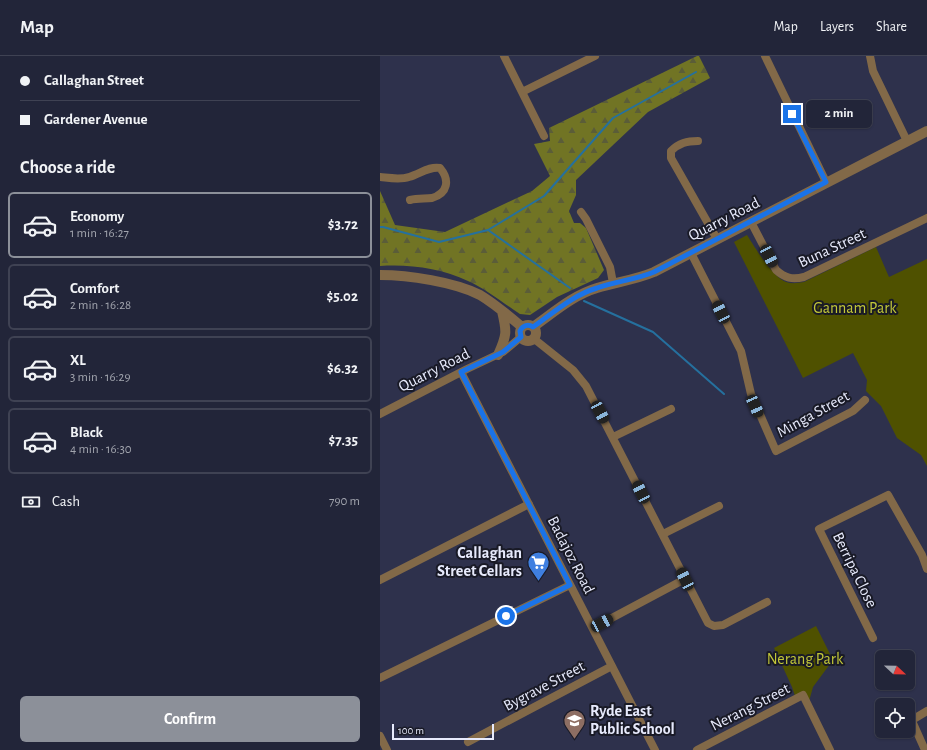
<!DOCTYPE html>
<html lang="en">
<head>
<meta charset="utf-8">
<style>
	body { margin:0; font-family:"Alegreya Sans",sans-serif; background:#2e3144; color:#f1f3f6; height:100vh; display:flex; flex-direction:column; font-size:15px; white-space:nowrap }
	* { box-sizing:border-box; margin:0 }
	p { font-size:13px; color:#a2a5ae }
	.icon { flex:none; width:22px; height:22px; fill:none; stroke:currentColor; stroke-width:2; stroke-linecap:round; stroke-linejoin:round }
	.map { position:relative; flex:1; overflow:hidden }
	.side { display:flex; flex-direction:column; background:#222539; width:380px }
	.side>* { flex:none }
	.hud { display:grid; align-content:center; height:88px; padding:0 20px; background:#222539 }
	.needle { width:26px; rotate:112deg }
	.tools { position:absolute; left:495px; top:594px; display:grid; gap:8px }
	.tools a { display:grid; place-items:center; width:40px; height:40px; border-radius:6px; background:#222539; box-shadow:0 1px 3px #0004,0 0 0 1px #3f4253; font-size:20px }
	.scale { position:absolute; left:12px; bottom:10px; width:102px; box-sizing:border-box; padding-left:4px; border:2px solid #e7eafc; border-top:0; font-size:11px; line-height:14px; white-space:nowrap; color:#e7eafc; -webkit-text-stroke:3px #191a26; paint-order:stroke }
	.end { position:absolute; width:18px; height:18px; margin:-9px; border:5px solid #1a73e8; background:#fff; box-shadow:0 0 0 2px #fff }
	.from { border-radius:50% }
	.bubble { position:absolute; height:28px; border-radius:6px; background:#222539; box-shadow:0 1px 3px #0004,0 0 0 1px #3f4253; font-size:13px; font-weight:700; line-height:28px; text-align:center }
	.car { position:absolute; width:12px; height:24px; margin:-12px -6px; border-radius:5px; box-shadow:0 0 3px 1px #0007; background:linear-gradient(#222 24%,#8ab4d8 0 40%,#222 0 76%,#8ab4d8 0 86%,#222 0) }
	.hud b { display:flex; align-items:center; gap:14px; height:38px; font-size:15px }
	.hud b+b { border-top:1px solid #3f4253 }
	.hud i { width:10px; height:10px; background:#f1f3f6 }
	ul { padding:0; list-style:none }
	li { display:flex; align-items:center; gap:12px; height:66px; margin:0 8px 6px; padding:0 12px; border:2px solid #3f4253; border-radius:6px }
	li div { flex:1 }
	li b { display:block; font-size:15px }
	li em { font-style:normal; font-weight:700 }
	li.active { border-color:#8c9099 }
	li>.icon { width:36px; height:36px; stroke-width:1.5 }
	h2 { padding:0 20px; font-size:18px; line-height:48px }
	.pay { display:flex; align-items:center; gap:10px; height:44px; padding:0 20px; font-size:15px }
	.pay p { margin-inline-start:auto }
	.primary-button { display:flex; gap:8px; margin-top:auto; padding:8px 20px }
	.primary-button a { flex:1; height:46px; border-radius:6px; background:#8c9099; color:#fff; font-size:16px; font-weight:700; line-height:46px; text-align:center }
	header { display:flex; align-items:center; gap:24px; box-sizing:border-box; height:56px; padding:0 20px; background:#222539; border-bottom:1px solid #3f4253 }
	header strong { font-size:19px }
	nav { display:flex; gap:22px; margin-inline-start:auto; font-size:14px }
	main { display:flex; flex:1; min-height:0 }
	.map>svg:first-child { display:block }
	.forest { fill:url(#forest-firs) }
	.park { fill:#4f5100 }
	.lines { fill:none; stroke-linecap:round; stroke-linejoin:round }
	.stream { stroke:#25709e; stroke-width:2 }
	.minor { stroke:#826948; stroke-width:8 }
	.tertiary { stroke:#826948; stroke-width:10 }
	.route { stroke:#1a73e8; stroke-width:5 }
	.labels { text-anchor:middle; dominant-baseline:central; stroke-width:4; stroke-linejoin:round; paint-order:stroke }
	.street-label { font-size:16px; fill:#e7eafc; stroke:#191a26 }
	.park-label { font-size:16px; fill:#c2c739; stroke:#191a26 }
	.poi-label { font-size:16px; font-weight:bold; fill:#e7eafc; stroke:#191a26; text-anchor:end }
</style>
</head>
<body>
<header>
<strong>Map</strong>
<nav><a>Map</a><a>Layers</a><a>Share</a></nav>
</header>
<main>
<section class="side">
<div class="hud">
<b><i class="from"></i>Callaghan Street</b>
<b><i></i>Gardener Avenue</b>
</div>
<h2>Choose a ride</h2>
<ul>
<li class="active"><svg class="icon" aria-label="car" viewBox="0 0 24 24"><path d="M5 17H2v-5l4-1 3-4h7l3 4 3 1v5h-3M9 17h6M6 11h13"/><circle cx="7" cy="17" r="2"/><circle cx="17" cy="17" r="2"/></svg><div><b>Economy</b><p>1 min · 16:27</p></div><em>$3.72</em></li>
<li><svg class="icon" aria-label="car" viewBox="0 0 24 24"><path d="M5 17H2v-5l4-1 3-4h7l3 4 3 1v5h-3M9 17h6M6 11h13"/><circle cx="7" cy="17" r="2"/><circle cx="17" cy="17" r="2"/></svg><div><b>Comfort</b><p>2 min · 16:28</p></div><em>$5.02</em></li>
<li><svg class="icon" aria-label="car" viewBox="0 0 24 24"><path d="M5 17H2v-5l4-1 3-4h7l3 4 3 1v5h-3M9 17h6M6 11h13"/><circle cx="7" cy="17" r="2"/><circle cx="17" cy="17" r="2"/></svg><div><b>XL</b><p>3 min · 16:29</p></div><em>$6.32</em></li>
<li><svg class="icon" aria-label="car" viewBox="0 0 24 24"><path d="M5 17H2v-5l4-1 3-4h7l3 4 3 1v5h-3M9 17h6M6 11h13"/><circle cx="7" cy="17" r="2"/><circle cx="17" cy="17" r="2"/></svg><div><b>Black</b><p>4 min · 16:30</p></div><em>$7.35</em></li>
</ul>
<div class="pay"><svg class="icon" aria-label="cash" viewBox="0 0 24 24"><path d="M3 7h18v10H3z"/><circle cx="12" cy="12" r="2"/></svg>Cash<p>790 m</p></div>
<div class="primary-button"><a>Confirm</a></div>
</section>
<div class="map">
<svg width="547" height="694" viewBox="0 0 547 694">
	<defs>
		<pattern id="forest-firs" width="22" height="20" patternUnits="userSpaceOnUse"><rect width="22" height="20" fill="#717424"/><path d="M5 1l3.5 6h-7zM16 11l3.5 6h-7z" fill="#5b5d38"/></pattern>
	</defs>
	<rect width="100%" height="100%" fill="#2e314c"/>
	<path class="forest" d="M317 0H319L330 22 268 56 196 124V139L189 155 194 167H200L206 172 224 214 218 222 177 241 150 259 140 258C123 247 106 233 88 225 61 212 29 208 0 210V135L15 169 65 176 152 135 170 120 154 88 170 85 169 72Z"/>
	<path class="park" d="M367 179C374 190 394 223 406 226 412 228 418 227 424 226L496 191 509 221 547 203V410L541 399 517 382 501 350 486 335 487 324 473 297 423 322 354 186Z
		M436 570 453 604 433 631 428 649 423 639 416 643 412 631 394 592Z"/>
	<g class="lines">
		<path class="stream" d="M0 171H3L59 186 108 174 164 140 233 62 316 16
			M108 174 190 232
			M204 245 273 276 344 338"/>
		<path class="minor" d="M124 0 164 80
			M385 0 446 126
			M490 0 493 15 527 85
			M142 36 215 0
			M318 85C307 85 299 87 291 95V102L337 183
			M0 121C10 122 20 124 29 121 40 118 49 110 60 112 70 124 68 137 52 142 45 143 38 142 30 144
			M201 156 206 163 230 211 233 227
			M371 166 396 214C405 222 412 224 424 221L547 162
			M311 197 361 295 371 338 396 395 473 355 485 344
			M153 282 193 314 206 330 328 567 334 570 343 569 387 546
			M81 316 275 694
			M0 358 87 313 123 296 141 281
			M233 381 291 353
			M283 478 339 450
			M0 524 149 448
			M213 572 305 523
			M493 582 439 473 508 439 542 499 547 513
			M0 622 190 529
			M528 656 545 694
			M532 664 547 655
			M0 680 7 694
			M88 686 232 610
			M317 694 423 639 450 694"/>
		<path class="tertiary" d="M0 219C28 219 75 226 100 239 115 248 129 260 142 271
			M140 277a8 8 0 1 1 16 0a8 8 0 1 1-16 0Z
			M153 271C173 257 193 239 217 232 236 226 255 224 274 216L547 75
			M118 299C127 279 127 276 122 255"/>
	</g>
	<g class="lines">
		<path class="route" d="M126 560 190 529 81 316 123 296 141 281 140 275C143 269 148 268 153 271 173 257 193 239 217 232 236 225 255 224 274 216L446 126 412 58"/>
	</g>
	<defs>
		<symbol id="supermarket-pin" viewBox="-11 -11 22 30"><path d="M0 17L-7.5 6A9.5 9.5 0 1 1 7.5 6Z" fill="#3f7fe0" stroke="#191a26"/><path d="M-6-5.5h2.5l.6 2H6L4.5 2H-2.5L-4.4-4H-6ZM-1.5 3.2a1.3 1.3 0 1 0 .1 0ZM3 3.2a1.3 1.3 0 1 0 .1 0Z" fill="#fff"/></symbol>
		<symbol id="school-pin" viewBox="-11 -11 22 30"><path d="M0 17L-7.5 6A9.5 9.5 0 1 1 7.5 6Z" fill="#8d6e63" stroke="#191a26"/><path d="M0-5L7-2L0 1L-7-2ZM-4 1L0 2.5L4 1V4Q0 6-4 4Z" fill="#fff"/></symbol>
	</defs>
	<g fill-rule="evenodd">
		<use href="#supermarket-pin" x="146" y="494" width="25" height="34"/>
		<use href="#school-pin" x="182" y="652" width="25" height="34"/>
	</g>
	<g class="labels">
		<g class="street-label">
			<text transform="translate(344 163) rotate(-27)">Quarry Road</text>
			<text transform="translate(452 192) rotate(-25)">Buna Street</text>
			<text transform="translate(54 314) rotate(-27)">Quarry Road</text>
			<text transform="translate(433 358) rotate(-29)">Minga Street</text>
			<text transform="translate(191 499) rotate(63)">Badajoz Road</text>
			<text transform="translate(475 514) rotate(64)">Berripa Close</text>
			<text transform="translate(164 630) rotate(-28)">Bygrave Street</text>
			<text transform="translate(370 651) rotate(-27)">Nerang Street</text>
		</g>
		<g class="park-label">
			<text x="475" y="252">Gannam Park</text>
			<text x="425" y="603">Nerang Park</text>
		</g>
		<g class="poi-label">
			<text x="142" y="497">Callaghan<tspan x="142" dy="18">Street Cellars</tspan></text>
			<text x="210" y="655" text-anchor="start">Ryde East<tspan x="210" dy="18">Public School</tspan></text>
		</g>
	</g>
</svg>
<div class="tools">
<a><svg class="needle" viewBox="-14 -14 28 28"><path d="M0-13l5 13h-10z" fill="#e53935"/><path d="M0 13l5-13h-10z" fill="#a2a5ae"/></svg></a>
<a><svg class="icon" aria-label="locate" viewBox="0 0 24 24"><circle cx="12" cy="12" r="6"/><path d="M12 2v4M12 18v4M2 12h4M18 12h4"/></svg></a>
</div>
<div class="scale">100 m</div>
<i class="end from" style="left:126px;top:560px"></i>
<i class="end" style="left:412px;top:58px"></i>
<div class="bubble" style="left:426px;top:44px;width:66px">2 min</div>
<i class="car" style="left:389px;top:200px;rotate:153deg"></i>
<i class="car" style="left:341px;top:256px;rotate:333deg"></i>
<i class="car" style="left:375px;top:350px;rotate:156deg"></i>
<i class="car" style="left:220px;top:356px;rotate:152deg"></i>
<i class="car" style="left:261px;top:436px;rotate:333deg"></i>
<i class="car" style="left:305px;top:523px;rotate:334deg"></i>
<i class="car" style="left:222px;top:567px;rotate:62deg"></i>
</div>
</main>
</body>
</html>
